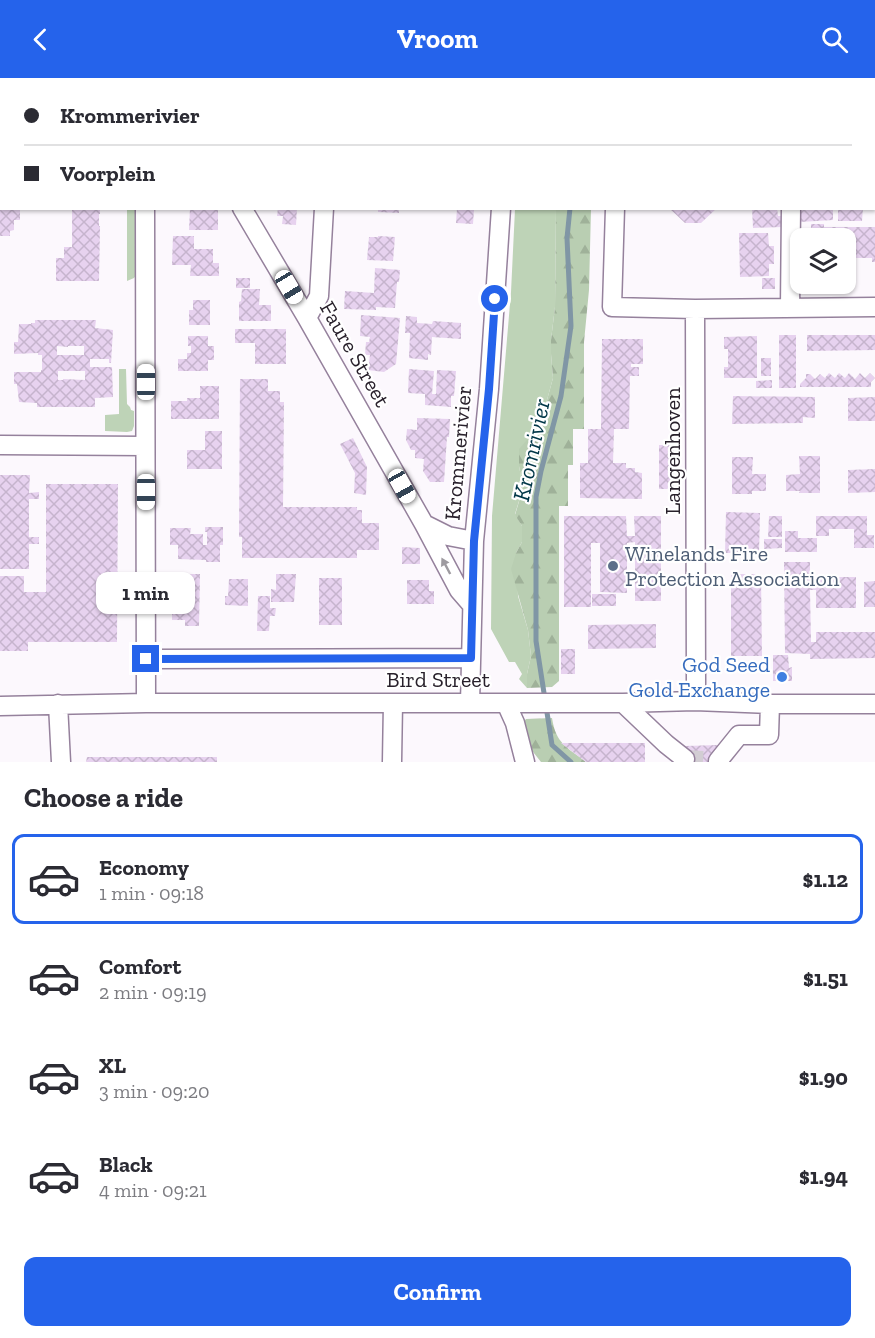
<!DOCTYPE html>
<html lang="en">
<head>
<meta charset="utf-8">
<style>
	body { margin:0; font-family:"Zilla Slab",serif; background:#f2f2f3; color:#2b2b33; height:100vh; display:flex; flex-direction:column; font-size:22px; white-space:nowrap }
	* { box-sizing:border-box; margin:0 }
	p { font-size:20px; color:#7c7c81 }
	.icon { flex:none; width:33px; height:33px; fill:none; stroke:currentColor; stroke-width:2; stroke-linecap:round; stroke-linejoin:round }
	.map { position:relative; height:684px; overflow:hidden }
	.side { display:flex; flex-direction:column; background:#fff; flex:1 }
	.side>* { flex:none }
	.hud { position:absolute; left:0px; top:0px; width:876px; height:132px; box-shadow:0 2px 4px #0004; display:grid; align-content:center; height:132px; padding:0 24px; background:#fff }
	.fabs { position:absolute; left:790px; top:150px; display:grid; gap:12px }
	.fabs a { display:grid; place-items:center; width:66px; height:66px; border-radius:12px; background:#fff; box-shadow:0 2px 4px #0004; font-size:30px }
	.end { position:absolute; width:27px; height:27px; margin:-14px; border:8px solid #2563eb; background:#fff; box-shadow:0 0 0 3px #fff }
	.from { border-radius:50% }
	.bubble { position:absolute; height:42px; border-radius:12px; background:#fff; box-shadow:0 2px 4px #0004; font-size:20px; font-weight:700; line-height:42px; text-align:center }
	.car { position:absolute; width:18px; height:36px; margin:-18px -9px; border-radius:8px; box-shadow:0 0 4px 2px #0007; background:linear-gradient(#fff 24%,#345 0 40%,#fff 0 76%,#345 0 86%,#fff 0) }
	.hud b { display:flex; align-items:center; gap:21px; height:57px; font-size:22px }
	.hud b+b { border-top:2px solid #e1e1e2 }
	.hud i { width:15px; height:15px; background:#2b2b33 }
	ul { padding:0; list-style:none }
	li { display:flex; align-items:center; gap:18px; height:90px; margin:0 12px 9px; padding:0 12px; border:3px solid transparent; border-radius:12px }
	li div { flex:1 }
	li b { display:block; font-size:22px }
	li em { font-style:normal; font-weight:700 }
	li.on { border-color:#2563eb }
	li>.icon { width:54px; height:54px; stroke-width:1.5 }
	h2 { padding:0 24px; font-size:27px; line-height:72px }
	.cta { display:flex; gap:12px; margin-top:auto; padding:12px 24px }
	.cta a { flex:1; height:69px; border-radius:12px; background:#2563eb; color:#fff; font-size:24px; font-weight:700; line-height:69px; text-align:center }
	header { display:flex; justify-content:space-between; align-items:center; height:78px; padding:0 24px; background:#2563eb; color:#fff; font-size:27px; font-weight:700 }
	.map>svg:first-child { display:block }
	.green { fill:#bed3b7 }
	.forest { fill:url(#forest-firs) }
	.lines { fill:none; stroke-linecap:round; stroke-linejoin:round }
	.stream { stroke:#8096a5; stroke-width:5 }
	.building { fill:url(#building-cross-hatch); fill-rule:evenodd }
	.minor-tunnel { stroke:#d2cdd3; stroke-width:18; stroke-dasharray:18 9; stroke-linecap:butt }
	.minor-casing { stroke:#95819c; stroke-width:21 }
	.minor { stroke:#fff; stroke-width:18 }
	.oneway { fill:#9e9ba0 }
	.route { stroke:#2563eb; stroke-width:8 }
	.service-dot { fill:#5c6f8a; stroke:#fff; stroke-width:2 }
	.shop-dot { fill:#3f7fe0; stroke:#fff; stroke-width:2 }
	.labels { text-anchor:middle; dominant-baseline:central; stroke-width:4.5; stroke-linejoin:round; paint-order:stroke }
	.street-label { font-size:22px; fill:#28202b; stroke:#fff }
	.service-label { font-size:22px; fill:#4e5e75; stroke:#fff; text-anchor:start }
	.shop-label { font-size:22px; fill:#366cbe; stroke:#fff; text-anchor:end }
	.water-label { font-size:24px; font-style:italic; fill:#003647; stroke:#fff }
</style>
</head>
<body>
<header><svg class="icon" aria-label="back" viewBox="0 0 24 24"><path d="M15 5l-7 7 7 7"/></svg>Vroom<svg class="icon" aria-label="search" viewBox="0 0 24 24"><circle cx="10" cy="10" r="6"/><path d="M15 15l6 6"/></svg></header>
<div class="map">
<svg width="875" height="684" viewBox="0 0 875 684">
	<defs>
		<pattern id="forest-firs" width="22" height="20" patternUnits="userSpaceOnUse" patternTransform="scale(1.5)"><rect width="22" height="20" fill="#b9ceb2"/><path d="M5 1l3.5 6h-7zM16 11l3.5 6h-7z" fill="#9fb199"/></pattern>
		<pattern id="building-cross-hatch" width="8" height="8" patternUnits="userSpaceOnUse" patternTransform="scale(1.5)"><rect width="8" height="8" fill="#e7d2ef"/><path d="M0 0l8 8M0 8l8-8" fill="none" stroke="#c6b4cd"/></pattern>
	</defs>
	<rect width="100%" height="100%" fill="#fcf8fd"/>
	<path class="green" d="M127 131H138V195L134 200 127 203Z
		M515 131H556L555 229 551 262V276L553 300 541 344 533 355 519 388 523 410 515 436 522 448V464L516 475 518 518 528 552 531 578 527 596V610L519 601 522 596 515 584H509L491 551 492 438 511 214Z
		M119 291H126L127 326 130 329 131 332 134 333V348L132 353 127 354 105 353V337L119 336Z"/>
	<path class="forest" d="M556 131H591L589 212 584 264V351H573V387H568V428H559V603L552 609 527 610V596L531 578 528 552 511 491 516 475 522 464V448L515 437 523 410 519 388V371L533 355 541 344 553 300 551 276V262L555 229Z
		M552 640C556 666 567 669 586 684H541L526 665 522 646 526 641Z"/>
	<g class="lines">
		<path class="stream" d="M577 2V0
			M570 130 567 160 571 248 561 318 541 393 536 419V563L552 667 571 684"/>
	</g>
	<path class="building" d="M0 130H20V142H14V152L10 153V158H0Z
		M72 130H100V136H99V148H100L99 203H56V180H64V169H72Z
		M190 130H218V152H189Z
		M278 130H297L296 147 282 146 283 138H277Z
		M378 130H399V135L378 134Z
		M457 130 474 132 473 146 456 145Z
		M669 130H717L701 145H685Z
		M752 130H777L778 138H782V149L753 150Z
		M799 130H833V142L800 144Z
		M838 130H863L862 143H838Z
		M811 146H824V149H875V184H872V180H849V184H846V160H811Z
		M739 155H768L769 168H774V186H769V198L740 199Z
		M173 158H194V171H213V185H219V198H190L191 187H172Z
		M378 158 395 159 393 183 367 182 369 159H378Z
		M375 190 400 192 399 204H397L395 230 376 229V232L344 231 345 213 374 215Z
		M236 200H250V210H236Z
		M762 200H775V211H762Z
		M242 211H260L259 227H271V243H239V224L241 223Z
		M193 222H210V247H189V232H193Z
		M361 237 400 240 396 286 384 294 368 292 370 277H365L366 264H369L370 259 360 258Z
		M406 238 417 239V245L432 246 433 243 461 245V261L432 259 431 277 428 276V282L409 280 410 255H405Z
		M35 242H96L95 250 113 252 111 285H109V281H90V289H112L113 319 95 320V329H37V325L19 324 17 306H14V294H41V292H42V277H38V275L14 276V264H18L19 246H31V245H35ZM57 268 68 269V268H84V277H57ZM58 293H85V302L63 301V302H58Z
		M235 251H286V286H255V265H235Z
		M779 257H796V310H779Z
		M807 257H875V272L807 273Z
		M188 258H208V268H214V282H208V293H178V281H187V275H191V268H188Z
		M757 258V300H724V289H728V271H724V259Z
		M602 261H643V286H631V289H639V298H630L629 351H614L613 385H626V390H635V394L642 395V421L580 420V385H588V351H601Z
		M761 280H771V298H761Z
		M409 291 434 293 432 316H436L437 292 456 293 454 318H451V329L425 327V316L408 315Z
		M829 295 835 300 839 295 845 300 849 295 855 301 860 295 865 300 870 295 875 300 871 304V309H800V306L806 300V296H810L815 301 820 296 825 300Z
		M240 301H268V313H280V324H284L283 429H357V432H362V445H379V472H357V480H242V459H239Z
		M772 302V310H756V303Z
		M200 308H219V341H171V323H187V320H200Z
		M733 318 815 319V340L803 339V345L732 346Z
		M875 319V343H848V320Z
		M417 340 450 341 449 359H447L444 404H430L423 393 424 381 415 380V372H411L406 362 407 351 417 352Z
		M205 353H222V391H187V372H205Z
		M353 360 367 389 366 417 354 415 355 395 340 366Z
		M659 367H674V411H659Z
		M799 378H820V415H799L800 413H786V397L800 396Z
		M732 379H753L752 396H766V413H752V416H732Z
		M875 391V414L848 415V392Z
		M0 397H30L29 415 39 414V421H29V459H39V466H29V491H0Z
		M46 406H118L117 564H28V573H0V498H24V514H46Z
		M726 434 760 435 759 475H725Z
		M564 438H626L627 458H635L634 438H661V523H635V464L627 465V515L600 514V465H591V529H564Z
		M769 438H782V459H768Z
		M816 438H867V457H874V470H854V451H829V458H816Z
		M205 449H223V467H220V484H206V482L178 481V467H170V450H191L190 456H203V467H207V454H205Z
		M785 453H798V460H817V474H785Z
		M764 461H782V470L764 471Z
		M402 469 420 470V486H402Z
		M784 484H810V499H856V530H816V512H810L811 564H816V554H875V580L810 581V576L785 575Z
		M181 496H200L199 548H185V542H172V513H181Z
		M276 496H296L294 524H271V511L276 512Z
		M731 496H761L762 578H731Z
		M319 500H342V547H319Z
		M229 501H248V528L225 527V518H228Z
		M407 502H429V513H434V526H407Z
		M875 503V529H864V504Z
		M592 516H616V528H592Z
		M258 518H270V530H276L275 538H270L269 553H257Z
		M656 546V570L588 571V547Z
		M561 571H575V596H561Z
		M773 577H788L789 590 792 589V603H773Z
		M561 665H645V684H586Z
		M718 667V684H685V668Z
		M87 679H217V684H86Z"/>
	<g class="lines">
		<path class="minor-tunnel" d="M685 681 718 683"/>
		<defs>
			<path id="minor" d="M130 0 132 2
				M791 0V2
				M330 2 331 0
				M509 2V0
				M145 130 146 625
				M242 130 307 240 424 446 459 512 472 527
				M615 130 612 229 695 231 875 229
				M790 230 791 130
				M307 240 319 218 324 130
				M0 367 145 368
				M424 446 448 458 474 463
				M146 581 471 580
				M695 623 696 606 695 231
				M470 625 474 463 489 311 501 130
				M506 625 515 645 525 684
				M623 625 666 666 685 681
				M58 626 61 684
				M0 628 146 625H623L695 623 770 626H875
				M718 683 739 657H769L770 626
				M392 684 393 625"/>
		</defs>
		<use href="#minor" class="minor-casing"/>
		<use href="#minor" class="minor"/>
	</g>
	<defs><path id="oneway-solid" d="M-6-.8H1V-3.2L6.5 0L1 3.2V.8H-6Z" transform="scale(1.5)"/></defs>
	<use class="oneway" href="#oneway-solid" transform="translate(446 488) rotate(-118)"/>
	<g class="lines">
		<path class="route" d="M146 581 471 580 474 463 489 311 495 221"/>
	</g>
	<circle class="service-dot" cx="613" cy="488" r="6"/>
	<circle class="shop-dot" cx="782" cy="599" r="6"/>
	<g class="labels">
		<g class="street-label">
			<text transform="translate(355 276) rotate(60)">Faure Street</text>
			<text transform="translate(672 373) rotate(-90)">Langenhoven</text>
			<text transform="translate(458 375) rotate(-85)">Krommerivier</text>
			<text x="438" y="601">Bird Street</text>
		</g>
		<g class="service-label">
			<text x="625" y="475">Winelands Fire<tspan x="625" dy="25">Protection Association</tspan></text>
		</g>
		<g class="shop-label">
			<text x="770" y="586">God Seed<tspan x="770" dy="25">Gold Exchange</tspan></text>
		</g>
		<g class="water-label">
			<text transform="translate(531 372) rotate(-78)">Kromrivier</text>
		</g>
	</g>
</svg>
<div class="fabs">
<a><svg class="icon" aria-label="layers" viewBox="0 0 24 24"><path d="M12 4l9 5-9 5-9-5zM3 14l9 5 9-5"/></svg></a>
</div>
<i class="end from" style="left:495px;top:221px"></i>
<i class="end" style="left:146px;top:581px"></i>
<div class="bubble" style="left:96px;top:494px;width:99px">1 min</div>
<i class="car" style="left:289px;top:209px;rotate:149deg"></i>
<i class="car" style="left:146px;top:304px;rotate:0deg"></i>
<i class="car" style="left:402px;top:408px;rotate:151deg"></i>
<i class="car" style="left:146px;top:414px;rotate:180deg"></i>
<div class="hud">
<b><i class="from"></i>Krommerivier</b>
<b><i></i>Voorplein</b>
</div>
</div>
<section class="side">
<h2>Choose a ride</h2>
<ul>
<li class="on"><svg class="icon" aria-label="car" viewBox="0 0 24 24"><path d="M5 17H2v-5l4-1 3-4h7l3 4 3 1v5h-3M9 17h6M6 11h13"/><circle cx="7" cy="17" r="2"/><circle cx="17" cy="17" r="2"/></svg><div><b>Economy</b><p>1 min · 09:18</p></div><em>$1.12</em></li>
<li><svg class="icon" aria-label="car" viewBox="0 0 24 24"><path d="M5 17H2v-5l4-1 3-4h7l3 4 3 1v5h-3M9 17h6M6 11h13"/><circle cx="7" cy="17" r="2"/><circle cx="17" cy="17" r="2"/></svg><div><b>Comfort</b><p>2 min · 09:19</p></div><em>$1.51</em></li>
<li><svg class="icon" aria-label="car" viewBox="0 0 24 24"><path d="M5 17H2v-5l4-1 3-4h7l3 4 3 1v5h-3M9 17h6M6 11h13"/><circle cx="7" cy="17" r="2"/><circle cx="17" cy="17" r="2"/></svg><div><b>XL</b><p>3 min · 09:20</p></div><em>$1.90</em></li>
<li><svg class="icon" aria-label="car" viewBox="0 0 24 24"><path d="M5 17H2v-5l4-1 3-4h7l3 4 3 1v5h-3M9 17h6M6 11h13"/><circle cx="7" cy="17" r="2"/><circle cx="17" cy="17" r="2"/></svg><div><b>Black</b><p>4 min · 09:21</p></div><em>$1.94</em></li>
</ul>
<div class="cta"><a>Confirm</a></div>
</section>
</body>
</html>
